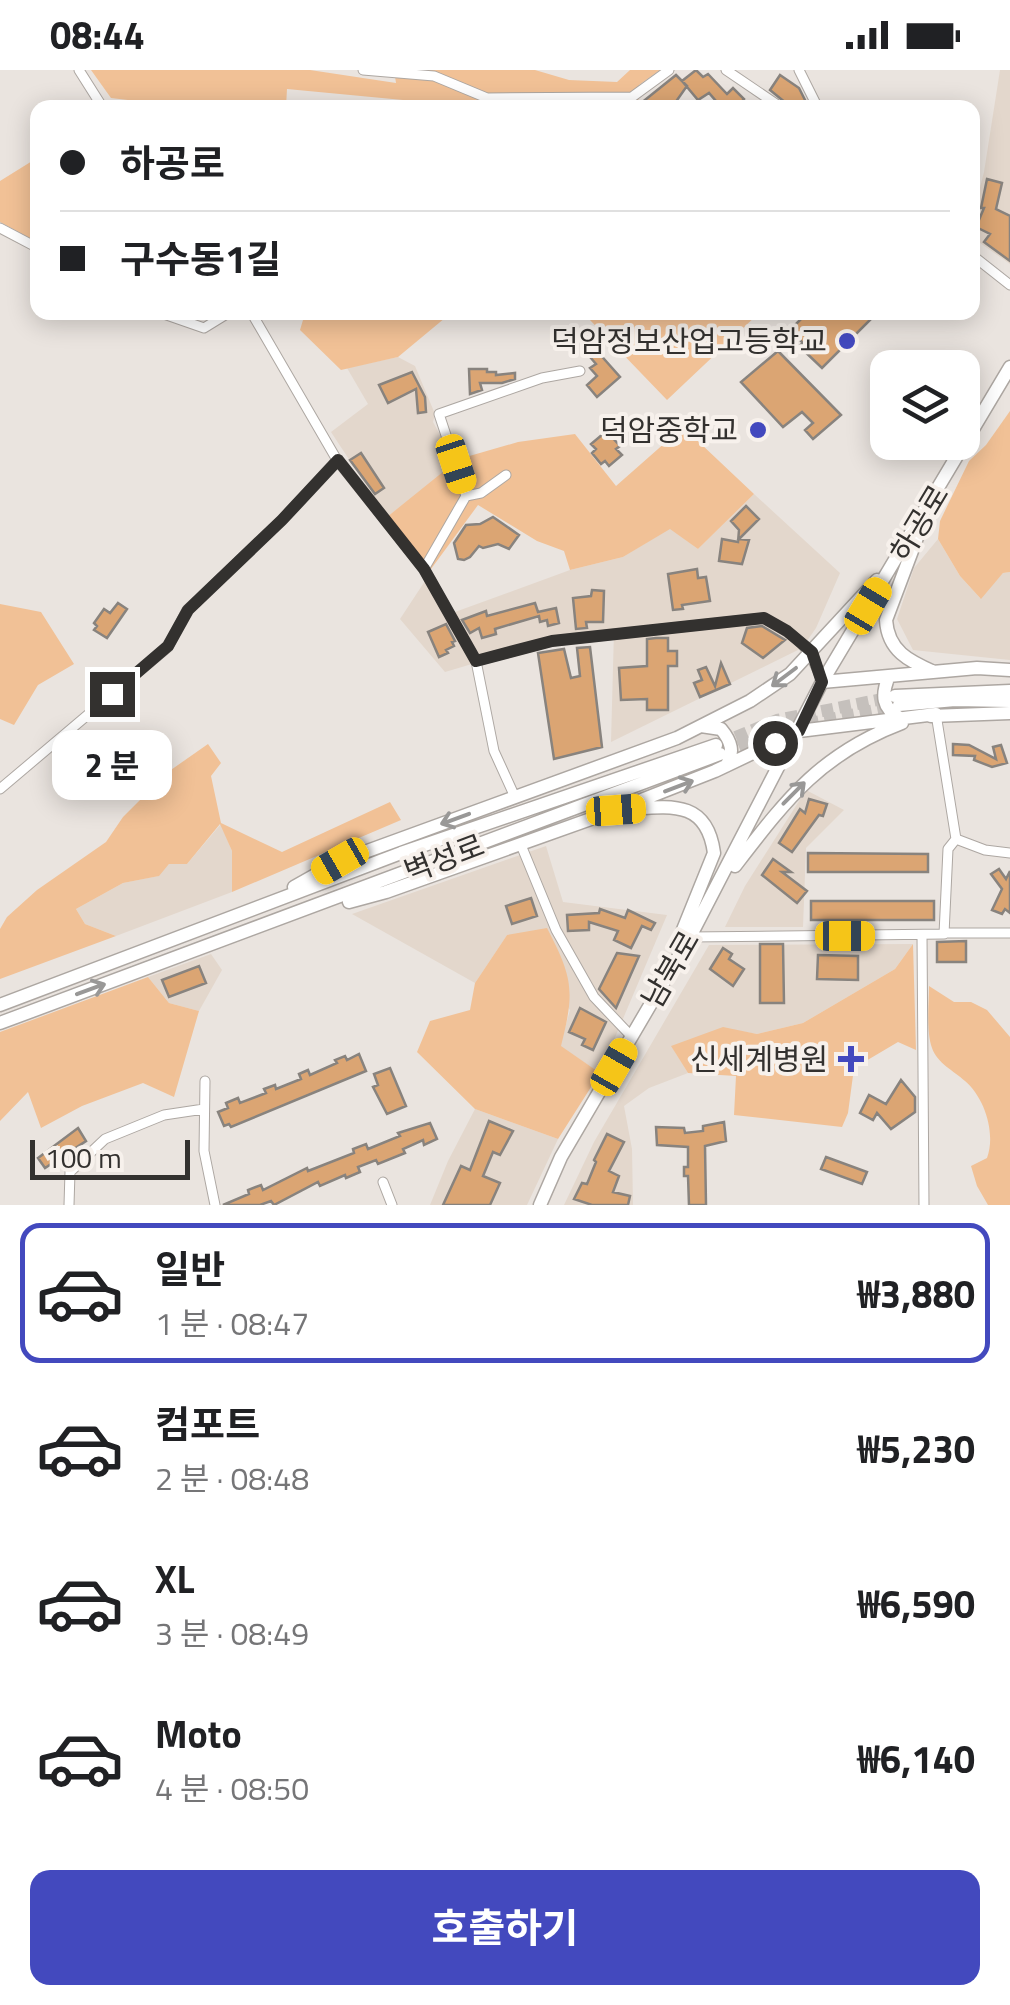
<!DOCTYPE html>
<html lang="ko">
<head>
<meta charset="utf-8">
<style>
	body { margin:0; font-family:"Titillium Web","Noto Sans KR",sans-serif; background:#f2f2f2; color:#202124; height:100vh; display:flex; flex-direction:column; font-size:38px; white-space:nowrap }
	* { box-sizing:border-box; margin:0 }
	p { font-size:32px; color:#757577 }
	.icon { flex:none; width:55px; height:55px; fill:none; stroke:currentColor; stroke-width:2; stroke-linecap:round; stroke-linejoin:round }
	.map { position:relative; height:1135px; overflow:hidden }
	.sheet { display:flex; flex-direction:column; background:#fff; flex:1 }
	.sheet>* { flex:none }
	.banner { position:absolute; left:30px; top:30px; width:950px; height:220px; border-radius:20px; box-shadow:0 5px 25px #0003; display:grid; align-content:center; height:220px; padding:0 30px; background:#fff }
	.buttons { position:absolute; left:870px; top:280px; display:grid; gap:20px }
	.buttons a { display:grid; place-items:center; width:110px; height:110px; border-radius:20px; background:#fff; box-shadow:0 5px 25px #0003; font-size:50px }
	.scale { position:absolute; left:30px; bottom:25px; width:160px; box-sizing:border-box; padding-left:10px; border:5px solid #33312f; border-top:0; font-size:28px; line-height:35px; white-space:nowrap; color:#33312f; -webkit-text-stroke:8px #f7f1ec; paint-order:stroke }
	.end { position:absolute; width:45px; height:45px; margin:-22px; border:12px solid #33312f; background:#fff; box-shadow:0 0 0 5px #fff }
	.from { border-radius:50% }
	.bubble { position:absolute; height:70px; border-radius:20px; background:#fff; box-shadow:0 5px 25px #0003; font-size:32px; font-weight:700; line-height:70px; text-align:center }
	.car { position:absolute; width:30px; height:60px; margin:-30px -15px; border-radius:12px; box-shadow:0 0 8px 2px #0007; background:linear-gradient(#f5c518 24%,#345 0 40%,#f5c518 0 76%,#345 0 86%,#f5c518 0) }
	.banner b { display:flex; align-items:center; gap:35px; height:95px; font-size:38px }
	.banner b+b { border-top:2px solid #e0e0e0 }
	.banner i { width:25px; height:25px; background:#202124 }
	ul { padding:18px 0 0; list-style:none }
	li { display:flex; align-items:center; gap:30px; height:140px; margin:0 20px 15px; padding:0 10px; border:5px solid transparent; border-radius:20px }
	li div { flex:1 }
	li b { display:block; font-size:38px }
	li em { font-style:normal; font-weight:700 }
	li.current { border-color:#4349be }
	li>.icon { width:90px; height:90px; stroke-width:1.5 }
	.primary-button { display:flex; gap:20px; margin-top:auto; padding:20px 30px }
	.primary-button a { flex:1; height:115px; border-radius:20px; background:#4349be; color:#fff; font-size:40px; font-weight:700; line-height:115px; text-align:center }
	.status { display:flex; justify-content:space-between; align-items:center; height:70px; padding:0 50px; background:#fff; direction:ltr }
	.status svg { height:28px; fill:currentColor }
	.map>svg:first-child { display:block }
	.built { fill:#e3d7cc }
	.green { fill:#f1c196 }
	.building { fill:#dba573; stroke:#88837e; stroke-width:2.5 }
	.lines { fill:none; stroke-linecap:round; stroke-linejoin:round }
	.secondary-tunnel { stroke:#c5c0bc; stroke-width:12; stroke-dasharray:12 6; stroke-linecap:butt }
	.street-casing { stroke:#ada7a2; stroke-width:11 }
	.secondary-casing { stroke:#ada7a2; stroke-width:15 }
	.street { stroke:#fff; stroke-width:9 }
	.secondary { stroke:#fff; stroke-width:12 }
	.oneway { stroke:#999897 }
	.route { stroke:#33312f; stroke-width:12 }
	.poi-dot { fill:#4349be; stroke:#f7f1ec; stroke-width:4 }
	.labels { text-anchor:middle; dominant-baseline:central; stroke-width:8; stroke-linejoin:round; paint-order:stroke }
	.poi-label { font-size:30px; fill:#33312f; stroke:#f7f1ec; text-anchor:end }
	.street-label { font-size:30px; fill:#33312f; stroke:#f7f1ec }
</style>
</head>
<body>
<div class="status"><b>08:44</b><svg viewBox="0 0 49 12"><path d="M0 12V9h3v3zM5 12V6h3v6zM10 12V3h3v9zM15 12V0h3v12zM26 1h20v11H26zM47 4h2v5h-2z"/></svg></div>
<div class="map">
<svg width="1010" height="1135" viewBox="0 0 1010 1135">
	<rect width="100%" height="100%" fill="#eae4df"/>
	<path class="built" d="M1000 0H1010V194L973 168V144L984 102Z
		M398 287 415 296 435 344 433 352 456 394 387 447 331 362 368 334 347 298Z
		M754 424 840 503 816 558 802 578 611 672 614 561 573 564 445 602 400 549 425 511 455 542 570 500 623 487 670 458 698 479Z
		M938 469 960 506 980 528 1003 503 1010 502V590L913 580 897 549 914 498Z
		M806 720 844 740 806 778 803 857H725L745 816Z
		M221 754 232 781V822L116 866 85 854 76 839 123 813 158 806 169 794H187Z
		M546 776 563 832 667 845 600 1003 560 976 570 940 507 865 475 913 352 844Z
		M913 874 895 899 803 953 757 964 723 958 672 977 688 1003 649 1018 624 1036 632 1079 633 1135H564L594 1072 709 875Z
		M211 884 222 900 199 941 169 933 148 907Z
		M475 1039 558 1069 527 1135H430L448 1091Z"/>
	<path class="green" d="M91 0H310L396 13 394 0H535L569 10 617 12 630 0H660L639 15 638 38 399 37 403 30 287 19 286 37H163L161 34 111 28Z
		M37 88V172L0 152V111Z
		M327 242H451V243L398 287 341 300 300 260 303 250Z
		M596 243V242L759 243 667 330 589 249Z
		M1010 341V502L1003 503 981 529 960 506 938 469 940 451 969 391 986 375Z
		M683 357 754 424 698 479 670 459 623 487 570 500 564 481 537 471 478 435 431 499 387 447 459 389 518 372 575 364 616 416Z
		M0 534 41 542 74 594 38 615 14 655 0 649Z
		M208 674 221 693 211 706 221 753 282 782 390 732 401 750 232 822V781L220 754 187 794H169L159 806 123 813 76 839 85 854 116 866 0 909V859L7 847 37 820 106 772 123 747 168 702Z
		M547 858C573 908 575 921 561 976L600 1003 558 1069 475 1039 417 982 430 951 470 940 475 913 507 865Z
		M913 874 916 980 898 972 854 998 848 1043 842 1057 734 1045 736 1006 688 1003 671 976 723 957 757 964 803 953 895 899Z
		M148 907 169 933 199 941 174 1027 143 1013 82 1036 41 1058 28 1022 0 1051V962Z
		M929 916 954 932H971L987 940 1010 967V1135H988L977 1116 971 1096 987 1088C996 1064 985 1028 965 1011 954 1001 937 993 932 978 926 961 929 934 929 916Z"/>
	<path class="building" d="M696 0 703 7 708 4 727 24 733 18 744 29 736 38H722L709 23 698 30 682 11Z
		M676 5 687 16 675 33 666 38H635Z
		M780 5 799 18 809 38H792L770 20Z
		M987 109 1002 113 996 139 1010 146V191L984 172 990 164 976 157 984 138H981Z
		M808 242H866L872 248 822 298 799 276 803 273 793 263 797 258 795 255Z
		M597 281 620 307 597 327 587 315 597 306 590 298 596 294 590 287Z
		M778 281 841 345 813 369 805 360 813 353 802 342 783 357 741 312Z
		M469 299H487V302H496V305L515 303V309L502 313H480L482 320 470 324Z
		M412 302 425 327 426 342 418 343 416 319 388 333 379 315Z
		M603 364 607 368 610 365 620 376 616 379 622 385 609 396 605 391 601 394 592 383 596 379 591 374Z
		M361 383 384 418 375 424 350 390Z
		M746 436 759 449 739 469 749 470 742 494 719 491 722 469 738 472 739 460 731 451Z
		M493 447 519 465 509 479 498 474 483 478 479 476 470 487 464 490 458 489 454 473 466 455 480 454Z
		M697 499 698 508 706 507 710 531 682 535 683 539 673 540 668 504Z
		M592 520 604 521 603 552H586L587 558 576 559 573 528 591 526Z
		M118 533 127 539 107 568 94 560 97 556 94 553 104 539 110 543Z
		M535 533 538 542 556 538 559 553 548 556 547 550 540 552 539 546 495 559 496 564 482 568 479 558 470 563 462 550 486 541 487 546Z
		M446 554 455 571 452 572 454 576 446 580 448 583 439 587 428 562Z
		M762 556 785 570 763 588 742 573 747 558Z
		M656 568H668V581H677V596H668V640H647V629L621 630 619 598 647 596V569Z
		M590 577 602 677 554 689 538 583 564 579 571 608 580 606 577 578Z
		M721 593 730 614 700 627 694 613 702 610 698 600 706 597 715 616Z
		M953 674 969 675 996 689 993 677 1001 675 1007 693 992 697 974 690 975 686 953 685Z
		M809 729 827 734 823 746 819 745 792 782 779 773 800 739 805 743Z
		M808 783 928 784V802H808Z
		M773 789 791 802H782L807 821 797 833 762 805Z
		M999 799 1006 809 1010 801V843L1005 839 1002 844 992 840 1002 819 991 804Z
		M531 828 537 846 512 854 506 836Z
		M811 831H934V850H811Z
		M600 839 625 848 628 840 655 853 651 860 642 856 631 878 614 870 618 861 589 852V860L568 861 567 845 599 843Z
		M966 871V892H937V872Z
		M760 874H783L784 933H760Z
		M723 878 732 884 729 889 744 899 733 916 710 899Z
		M617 883 639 886 616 938 599 919Z
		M818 885 858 886V910L817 909Z
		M199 896 206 913 169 927 162 910Z
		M580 938 606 952 593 980 582 975 585 969 569 962Z
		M359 984 366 1001 231 1057 229 1054 224 1056 218 1042 228 1038 226 1033 238 1028 240 1033 266 1023 264 1019 275 1015 276 1019 301 1009 299 1004 308 1000 310 1005 337 993 335 990 345 986 347 990Z
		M390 998 406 1036 387 1044 373 1017 378 1015 374 1004Z
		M901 1010 915 1027V1042L891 1059 877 1043 873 1050 860 1043 869 1025 886 1034Z
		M489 1051 513 1061 500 1085 493 1082 483 1106 500 1113 490 1135H443L461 1096 470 1100Z
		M724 1052 726 1071 705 1076 706 1135H689L688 1106H684V1097H688V1077L657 1075 656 1057 684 1058 685 1063 703 1061V1056Z
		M430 1053 437 1069 424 1075 423 1070 403 1079 405 1083 378 1094 376 1090 358 1097 360 1102 346 1108 345 1105 320 1116 318 1112 274 1135 271 1131 260 1135H223L249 1124 248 1120 261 1115 263 1120 307 1098 308 1101 354 1083 353 1079 366 1074 368 1079 400 1066 398 1063Z
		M78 1058 86 1071 45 1098 38 1088Z
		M607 1064 624 1072 609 1101 619 1106 613 1122 630 1126 628 1135H592L574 1129 582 1113 587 1114 596 1092 594 1090Z
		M826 1087 867 1102 862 1114 821 1099Z"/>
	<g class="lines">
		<path class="secondary-tunnel" d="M719 674 777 650 892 627
			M722 683 781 659 895 636"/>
		<defs>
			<path id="street" d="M79 0 103 38
				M363 0 434 6 487 28 632 27 669 0
				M726 0 782 38
				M799 0 818 38
				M0 158 38 178
				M972 185 1010 215
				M158 242 204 258 230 242
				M251 242 337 390 424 499 476 591 494 681 515 727
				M466 426 481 423 506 405
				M424 499 466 426 439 344 542 308 580 301
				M476 591 552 571 764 548C798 567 809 574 822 612
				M0 719 168 577 187 540 282 450 337 390
				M956 769 985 780 1010 783
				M523 773 521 775 556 860 594 927 632 967
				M944 863H1010
				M922 865 924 1135
				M690 867 944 864 948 779 956 769 936 644
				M205 1011 204 1081 215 1135
				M383 1112 392 1135
				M69 1135 70 1102 105 1069 164 1045 204 1039"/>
			<path id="secondary" d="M918 465 886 550C888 581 909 591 934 602
				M889 606C881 625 882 638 900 648
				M822 612 977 598 1010 600
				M895 626 1010 621
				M899 635 955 630 1010 631
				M931 646 1010 643
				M701 656 721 659C731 671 735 682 726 696
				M629 739C671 736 707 730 714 783L676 877
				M735 796C786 730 820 684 902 653
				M294 817 340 791 677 668 750 631 790 604 877 510
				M349 832 386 822 616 740 715 701 799 661 936 644
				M0 935 401 783 716 675
				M0 953 720 684
				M540 1135 561 1087 690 867 822 612 1010 297"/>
		</defs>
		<use href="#street" class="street-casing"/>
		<use href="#secondary" class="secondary-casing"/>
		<use href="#street" class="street"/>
		<use href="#secondary" class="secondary"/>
	</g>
	<defs><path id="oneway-shaft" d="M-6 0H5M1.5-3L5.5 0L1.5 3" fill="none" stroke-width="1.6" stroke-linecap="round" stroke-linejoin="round" transform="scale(2.5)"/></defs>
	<g class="oneway">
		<use href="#oneway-shaft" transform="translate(784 607) rotate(143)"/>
		<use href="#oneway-shaft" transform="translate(679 716) rotate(-21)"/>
		<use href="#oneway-shaft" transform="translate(794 723) rotate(-45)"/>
		<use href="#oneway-shaft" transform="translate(455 749) rotate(160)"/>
		<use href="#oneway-shaft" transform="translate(91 919) rotate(-20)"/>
	</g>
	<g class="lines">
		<path class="route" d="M112 624 168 576 188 540 282 450 338 390 424 499 476 591 552 571 764 548 787 561 812 582 822 612 799 661 775 673"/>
	</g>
	<g class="poi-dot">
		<circle cx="847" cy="271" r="10"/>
		<circle cx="758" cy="360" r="10"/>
		<path d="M846 974h10v10h10v10h-10v10h-10v-10h-10v-10h10z"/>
	</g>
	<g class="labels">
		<g class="poi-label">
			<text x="827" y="271">덕암정보산업고등학교</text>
			<text x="738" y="360">덕암중학교</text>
			<text x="828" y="989">신세계병원</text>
		</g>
		<g class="street-label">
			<text transform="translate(919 453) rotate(-59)">하공로</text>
			<text transform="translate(444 788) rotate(-21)">벽성로</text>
			<text transform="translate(670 899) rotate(-60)">남북로</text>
		</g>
	</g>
</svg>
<div class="buttons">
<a><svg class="icon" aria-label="layers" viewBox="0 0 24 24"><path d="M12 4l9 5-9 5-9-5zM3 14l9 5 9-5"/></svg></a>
</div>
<div class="scale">100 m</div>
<i class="end from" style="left:775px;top:673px"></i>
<i class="end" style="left:112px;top:624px"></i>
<div class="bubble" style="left:52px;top:660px;width:120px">2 분</div>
<i class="car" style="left:456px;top:394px;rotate:162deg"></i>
<i class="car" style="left:868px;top:536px;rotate:31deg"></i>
<i class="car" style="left:616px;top:740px;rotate:86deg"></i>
<i class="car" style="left:340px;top:791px;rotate:240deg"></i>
<i class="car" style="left:845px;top:866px;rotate:90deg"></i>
<i class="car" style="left:614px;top:997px;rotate:30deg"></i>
<div class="banner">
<b><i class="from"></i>하공로</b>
<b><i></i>구수동1길</b>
</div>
</div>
<section class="sheet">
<ul>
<li class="current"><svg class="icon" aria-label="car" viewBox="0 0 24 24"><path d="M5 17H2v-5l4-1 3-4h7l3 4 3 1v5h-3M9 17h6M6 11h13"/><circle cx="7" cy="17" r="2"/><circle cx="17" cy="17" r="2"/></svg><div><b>일반</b><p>1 분 · 08:47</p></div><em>₩3,880</em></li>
<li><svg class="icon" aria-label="car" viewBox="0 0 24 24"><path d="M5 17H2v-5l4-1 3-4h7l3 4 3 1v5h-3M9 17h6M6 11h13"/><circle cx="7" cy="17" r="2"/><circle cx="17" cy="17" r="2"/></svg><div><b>컴포트</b><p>2 분 · 08:48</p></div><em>₩5,230</em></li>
<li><svg class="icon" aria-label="car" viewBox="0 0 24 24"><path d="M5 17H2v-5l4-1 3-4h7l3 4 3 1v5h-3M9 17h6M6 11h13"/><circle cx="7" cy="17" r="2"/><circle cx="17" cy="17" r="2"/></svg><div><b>XL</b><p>3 분 · 08:49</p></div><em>₩6,590</em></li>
<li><svg class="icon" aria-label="car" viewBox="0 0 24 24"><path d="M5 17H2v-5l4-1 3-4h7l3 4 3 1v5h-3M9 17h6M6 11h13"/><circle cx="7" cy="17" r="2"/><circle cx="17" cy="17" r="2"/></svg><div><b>Moto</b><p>4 분 · 08:50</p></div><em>₩6,140</em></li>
</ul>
<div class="primary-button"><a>호출하기</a></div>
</section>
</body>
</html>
